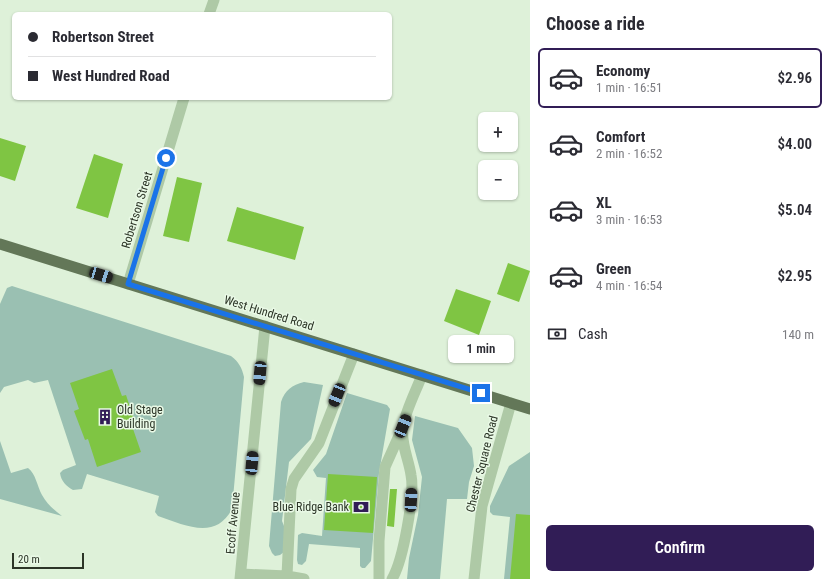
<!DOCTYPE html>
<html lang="en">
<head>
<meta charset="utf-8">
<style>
	body { margin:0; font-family:"Roboto Condensed",sans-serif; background:#f7f7f7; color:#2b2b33; height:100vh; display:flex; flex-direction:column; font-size:15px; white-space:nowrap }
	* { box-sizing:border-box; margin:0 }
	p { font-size:13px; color:#7c7c81 }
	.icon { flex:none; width:22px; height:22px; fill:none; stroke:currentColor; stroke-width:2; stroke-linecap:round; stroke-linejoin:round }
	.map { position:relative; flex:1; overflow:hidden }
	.panel { display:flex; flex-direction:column; background:#fff; width:300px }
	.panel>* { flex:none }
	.hud { position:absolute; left:12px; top:12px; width:380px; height:88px; border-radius:6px; box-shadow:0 1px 3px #0004; display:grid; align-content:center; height:88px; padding:0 16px; background:#fff }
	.controls { position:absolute; left:478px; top:112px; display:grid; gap:8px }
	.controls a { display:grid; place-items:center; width:40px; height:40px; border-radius:6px; background:#fff; box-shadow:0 1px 3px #0004; font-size:20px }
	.scale { position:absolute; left:12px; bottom:10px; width:72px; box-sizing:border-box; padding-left:4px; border:2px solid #2c3527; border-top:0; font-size:11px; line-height:14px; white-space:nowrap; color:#2c3527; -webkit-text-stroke:3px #e9f9e6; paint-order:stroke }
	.end { position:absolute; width:18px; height:18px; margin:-9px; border:5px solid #1a73e8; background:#fff; box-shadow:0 0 0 2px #fff }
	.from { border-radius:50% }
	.bubble { position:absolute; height:28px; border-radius:6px; background:#fff; box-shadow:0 1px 3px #0004; font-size:13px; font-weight:600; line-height:28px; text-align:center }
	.car { position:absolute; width:12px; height:24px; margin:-12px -6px; border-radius:5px; box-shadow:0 0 3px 1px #0007; background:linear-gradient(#222 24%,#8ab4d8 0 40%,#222 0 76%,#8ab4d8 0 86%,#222 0) }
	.hud b { display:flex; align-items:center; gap:14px; height:38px; font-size:15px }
	.hud b+b { border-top:1px solid #e1e1e2 }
	.hud i { width:10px; height:10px; background:#2b2b33 }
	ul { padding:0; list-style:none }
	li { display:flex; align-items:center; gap:12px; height:60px; margin:0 8px 6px; padding:0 8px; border:2px solid transparent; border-radius:6px }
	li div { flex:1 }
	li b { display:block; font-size:15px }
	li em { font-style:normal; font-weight:600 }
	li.current { border-color:#311d56 }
	li>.icon { width:36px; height:36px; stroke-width:1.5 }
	h2 { padding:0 16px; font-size:18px; line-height:48px }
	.pay { display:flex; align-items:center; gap:10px; height:44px; padding:0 16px; font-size:15px }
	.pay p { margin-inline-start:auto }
	.primary-button { display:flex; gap:8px; margin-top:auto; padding:8px 16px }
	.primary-button a { flex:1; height:46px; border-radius:6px; background:#311d56; color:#fff; font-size:16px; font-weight:600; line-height:46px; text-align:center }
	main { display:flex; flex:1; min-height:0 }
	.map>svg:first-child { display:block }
	.green { fill:#9ac0b2 }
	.building { fill:#7fc543 }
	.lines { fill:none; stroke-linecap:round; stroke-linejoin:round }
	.service { stroke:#aec9a6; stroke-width:11 }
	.minor { stroke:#aec9a6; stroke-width:11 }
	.tertiary { stroke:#aec9a6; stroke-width:11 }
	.primary { stroke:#637758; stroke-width:11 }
	.route { stroke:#1a73e8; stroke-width:5 }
	.labels { text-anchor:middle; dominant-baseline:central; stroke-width:3; stroke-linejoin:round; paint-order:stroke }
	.street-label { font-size:12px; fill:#2c3527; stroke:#e9f9e6 }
	.poi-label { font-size:12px; fill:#2c3527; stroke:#e9f9e6; text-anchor:start }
</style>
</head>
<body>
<main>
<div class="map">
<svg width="530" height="579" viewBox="0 0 530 579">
	<rect width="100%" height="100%" fill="#def1d9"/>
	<path class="green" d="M12 286 231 356C239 362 242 368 244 377L232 509C215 541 185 525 158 516L155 512 159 496 87 474 82 489 73 490C66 486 61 481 60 473L63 470 76 465 48 380 34 383 28 380 4 387 0 393V304L7 288Z
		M304 382 323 385 311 439 289 462 282 521 286 531 284 552 280 555 275 556 272 553 269 546 281 402C285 390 292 385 304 382Z
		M347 393 387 405 390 409 379 473 371 561 365 568H362L360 566V548L309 544 306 561 302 565 298 564 297 560 298 535 302 533 322 536 326 478 317 477 313 470 326 454Z
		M415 416 458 428 472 448 474 466 469 482 467 499H447L440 579H407L409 558 418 515 422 477 412 440Z
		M0 441 11 473 28 468C36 474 37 486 42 495 47 504 54 510 62 516L0 499Z
		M530 452V579H504L510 517 493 515 490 512V506L509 466Z"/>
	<path class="building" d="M0 138 26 146 15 181 0 176Z
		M94 154 123 164 108 218 76 208Z
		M177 177 202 183 189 242 163 236Z
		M237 207 304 227 295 260 227 241Z
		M508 263 530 271 519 302 497 294Z
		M456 289 491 301 479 335 444 321Z
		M112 369 122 396 126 395 136 425 132 426 141 452 97 467 88 439 85 440 74 411 79 409 70 383Z
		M328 474 377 477 373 533 324 530Z
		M390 489H397L394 527 387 526Z
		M516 514 530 515V579H510Z"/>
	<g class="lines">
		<path class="service" d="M241 574 287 576 304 579
			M287 576 291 489 294 479 319 443 354 354
			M379 579V541L385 467 402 429
			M392 579C403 561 415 495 411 475 409 460 400 442 403 426 406 410 416 391 422 375
			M474 579 482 506 511 403"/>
		<path class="minor" d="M209 14 214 0
			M128 284 184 98"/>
		<path class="tertiary" d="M240 579 265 326"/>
		<path class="primary" d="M0 244 530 409"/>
	</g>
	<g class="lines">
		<path class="route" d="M166 158 128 284 481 393"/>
	</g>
	<defs>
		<symbol id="building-bare" viewBox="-9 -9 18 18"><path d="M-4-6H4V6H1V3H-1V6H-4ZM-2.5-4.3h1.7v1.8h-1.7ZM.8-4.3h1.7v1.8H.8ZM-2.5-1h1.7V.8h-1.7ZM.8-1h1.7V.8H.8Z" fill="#311d56" stroke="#e9f9e6" stroke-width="2.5" paint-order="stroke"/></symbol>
		<symbol id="bank-bare" viewBox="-9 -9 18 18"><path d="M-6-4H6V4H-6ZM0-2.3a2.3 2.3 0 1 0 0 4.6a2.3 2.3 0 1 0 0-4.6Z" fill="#311d56" stroke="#e9f9e6" stroke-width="2.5" paint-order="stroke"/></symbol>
	</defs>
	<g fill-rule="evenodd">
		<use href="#building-bare" x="94" y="406" width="22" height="22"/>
		<use href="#bank-bare" x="350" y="496" width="22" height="22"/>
	</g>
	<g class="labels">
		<g class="street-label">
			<text transform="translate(137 210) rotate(-73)">Robertson Street</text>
			<text transform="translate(269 313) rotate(17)">West Hundred Road</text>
			<text transform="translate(482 464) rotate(-76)">Chester Square Road</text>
			<text transform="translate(233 523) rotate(-85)">Ecoff Avenue</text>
		</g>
		<g class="poi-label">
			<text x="117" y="410">Old Stage<tspan x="117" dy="14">Building</tspan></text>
			<text x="349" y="507" text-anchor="end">Blue Ridge Bank</text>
		</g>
	</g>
</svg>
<div class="controls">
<a>+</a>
<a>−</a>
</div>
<div class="scale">20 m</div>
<i class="end from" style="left:166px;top:158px"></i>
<i class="end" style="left:481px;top:393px"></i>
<div class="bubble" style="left:448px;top:335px;width:66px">1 min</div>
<i class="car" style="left:101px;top:275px;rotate:107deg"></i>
<i class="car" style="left:260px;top:373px;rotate:185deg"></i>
<i class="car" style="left:337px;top:395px;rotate:202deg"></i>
<i class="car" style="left:403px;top:426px;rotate:22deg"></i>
<i class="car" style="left:252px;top:463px;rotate:5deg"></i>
<i class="car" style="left:411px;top:500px;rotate:3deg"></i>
<div class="hud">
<b><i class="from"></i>Robertson Street</b>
<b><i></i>West Hundred Road</b>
</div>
</div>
<section class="panel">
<h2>Choose a ride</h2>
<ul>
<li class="current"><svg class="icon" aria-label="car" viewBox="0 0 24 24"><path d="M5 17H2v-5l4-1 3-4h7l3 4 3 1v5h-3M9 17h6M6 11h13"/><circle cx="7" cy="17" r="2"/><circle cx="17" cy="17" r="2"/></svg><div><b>Economy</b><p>1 min · 16:51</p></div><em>$2.96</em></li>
<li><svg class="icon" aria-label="car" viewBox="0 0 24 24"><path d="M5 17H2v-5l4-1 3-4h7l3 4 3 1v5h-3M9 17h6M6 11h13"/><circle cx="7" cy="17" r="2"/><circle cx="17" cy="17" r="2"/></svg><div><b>Comfort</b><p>2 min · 16:52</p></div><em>$4.00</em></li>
<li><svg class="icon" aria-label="car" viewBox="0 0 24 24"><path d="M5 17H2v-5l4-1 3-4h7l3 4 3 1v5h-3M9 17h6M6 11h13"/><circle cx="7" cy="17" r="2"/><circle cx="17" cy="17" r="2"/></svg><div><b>XL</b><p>3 min · 16:53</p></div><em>$5.04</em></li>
<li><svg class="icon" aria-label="car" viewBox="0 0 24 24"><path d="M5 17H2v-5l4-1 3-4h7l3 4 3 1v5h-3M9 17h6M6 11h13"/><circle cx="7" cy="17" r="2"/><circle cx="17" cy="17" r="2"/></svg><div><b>Green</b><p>4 min · 16:54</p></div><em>$2.95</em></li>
</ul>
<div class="pay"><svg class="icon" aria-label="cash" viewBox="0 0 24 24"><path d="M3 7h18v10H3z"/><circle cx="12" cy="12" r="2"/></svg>Cash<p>140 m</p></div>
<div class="primary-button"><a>Confirm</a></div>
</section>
</main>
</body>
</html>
